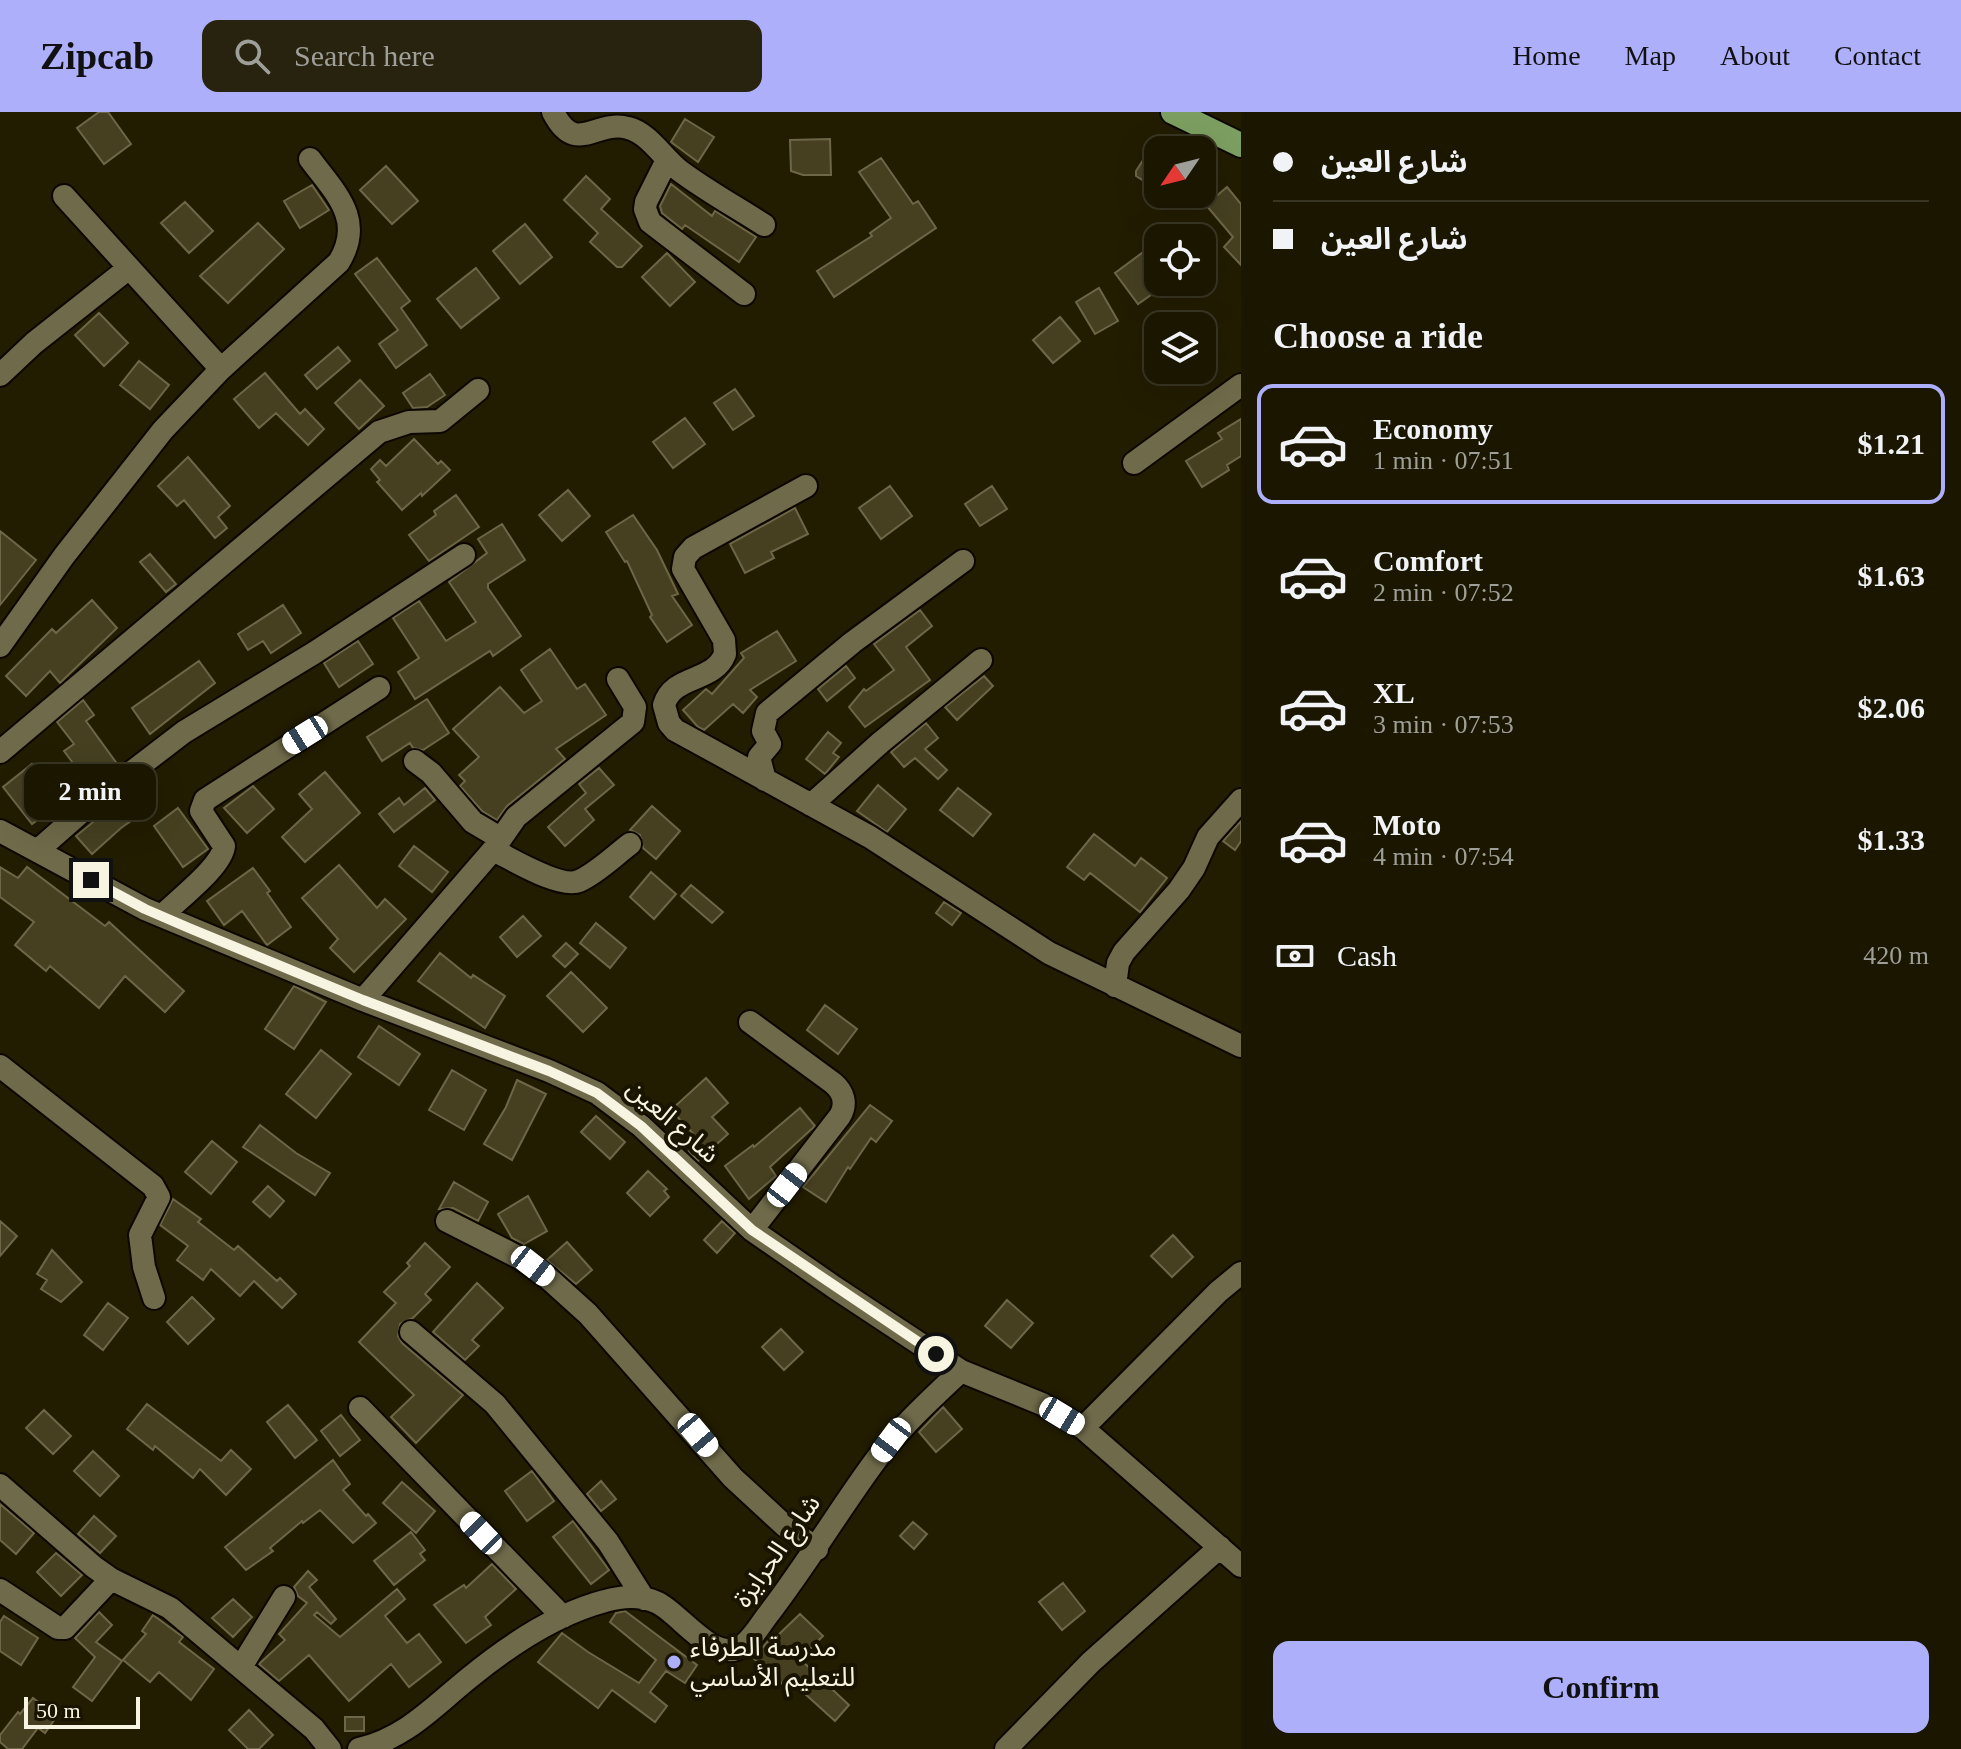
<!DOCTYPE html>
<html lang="en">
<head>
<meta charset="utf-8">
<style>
	body { margin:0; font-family:"Times New Roman","Noto Sans Arabic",serif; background:#27230f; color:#f1f3f6; height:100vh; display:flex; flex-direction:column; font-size:30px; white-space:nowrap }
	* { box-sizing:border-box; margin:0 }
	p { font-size:26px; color:#9f9f99 }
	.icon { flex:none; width:44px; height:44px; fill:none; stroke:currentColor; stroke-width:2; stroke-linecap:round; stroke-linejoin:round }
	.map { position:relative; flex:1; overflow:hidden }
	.panel { display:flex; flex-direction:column; background:#1a1600; width:720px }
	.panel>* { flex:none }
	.banner { display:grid; align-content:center; height:176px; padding:0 32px; background:#1a1600 }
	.needle { width:52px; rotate:235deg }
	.buttons { position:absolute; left:1144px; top:24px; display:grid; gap:16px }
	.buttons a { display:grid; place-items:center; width:72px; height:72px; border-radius:16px; background:#1a1600; box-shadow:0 8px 32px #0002,0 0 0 2px #383522; font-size:40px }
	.scale { position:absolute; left:24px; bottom:20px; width:116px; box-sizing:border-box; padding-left:8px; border:4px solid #f7f4e2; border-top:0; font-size:22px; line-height:28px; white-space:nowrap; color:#f7f4e2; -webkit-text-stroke:6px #181400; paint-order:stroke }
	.end { position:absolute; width:36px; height:36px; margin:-18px; border:10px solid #f7f4e2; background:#111; box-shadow:0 0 0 4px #111 }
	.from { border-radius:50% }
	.bubble { position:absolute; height:56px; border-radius:16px; background:#1a1600; box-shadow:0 8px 32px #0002,0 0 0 2px #383522; font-size:26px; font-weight:700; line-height:56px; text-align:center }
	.car { position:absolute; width:24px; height:48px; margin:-24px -12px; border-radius:10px; box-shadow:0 0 6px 2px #0007; background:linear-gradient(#fff 24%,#345 0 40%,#fff 0 76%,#345 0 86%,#fff 0) }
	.banner b { display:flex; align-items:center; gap:28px; height:76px; font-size:30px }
	.banner b+b { border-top:2px solid #383522 }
	.banner i { width:20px; height:20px; background:#f1f3f6 }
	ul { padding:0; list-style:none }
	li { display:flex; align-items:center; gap:24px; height:120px; margin:0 16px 12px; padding:0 16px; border:4px solid transparent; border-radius:16px }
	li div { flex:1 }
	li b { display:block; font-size:30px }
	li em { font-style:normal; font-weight:700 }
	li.selected { border-color:#adaffb }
	li>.icon { width:72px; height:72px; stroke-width:1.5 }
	h2 { padding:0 32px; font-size:36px; line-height:96px }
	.pay { display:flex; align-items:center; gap:20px; height:88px; padding:0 32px; font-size:30px }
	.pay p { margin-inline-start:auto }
	.primary-button { display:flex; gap:16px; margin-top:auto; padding:16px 32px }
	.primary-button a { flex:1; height:92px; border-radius:16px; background:#adaffb; color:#111; font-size:32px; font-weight:700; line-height:92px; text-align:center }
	header { display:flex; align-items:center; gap:48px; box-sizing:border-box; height:112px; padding:0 40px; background:#adaffb; color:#111 }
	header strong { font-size:38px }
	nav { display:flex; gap:44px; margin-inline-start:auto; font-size:28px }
	.search { width:560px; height:72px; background:#27230f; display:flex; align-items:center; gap:20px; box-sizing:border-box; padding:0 28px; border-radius:16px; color:#9f9f99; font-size:30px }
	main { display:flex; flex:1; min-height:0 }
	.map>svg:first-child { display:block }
	.building { fill:#464021; stroke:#6d6747; stroke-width:2 }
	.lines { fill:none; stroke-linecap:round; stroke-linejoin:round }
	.minor-casing { stroke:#0c0700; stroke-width:26 }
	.major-casing { stroke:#0c0700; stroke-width:28 }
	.minor { stroke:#6f6a49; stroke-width:22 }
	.major { stroke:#7c9f61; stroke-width:24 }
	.route { stroke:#f7f4e2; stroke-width:10 }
	.poi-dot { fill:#adaffb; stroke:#181400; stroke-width:3 }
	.labels { text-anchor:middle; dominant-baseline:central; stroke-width:8; stroke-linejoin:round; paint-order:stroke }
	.street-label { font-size:26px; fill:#f7f4e2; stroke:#181400 }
	.poi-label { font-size:26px; fill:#f7f4e2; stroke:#181400; text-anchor:start }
</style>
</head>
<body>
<header>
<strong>Zipcab</strong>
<div class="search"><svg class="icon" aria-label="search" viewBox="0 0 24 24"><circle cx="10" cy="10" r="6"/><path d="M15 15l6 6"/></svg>Search here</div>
<nav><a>Home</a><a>Map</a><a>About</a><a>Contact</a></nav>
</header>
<main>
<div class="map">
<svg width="1241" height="1637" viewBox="0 0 1241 1637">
	<rect width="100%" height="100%" fill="#221d00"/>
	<path class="building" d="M99 0H108L131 32 104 52 77 16Z
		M685 7 714 25 698 50 671 30Z
		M1158 25V78L1136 64V59Z
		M830 27 831 63H803L791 59 790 28Z
		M881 46 913 92 918 89 936 116 834 185 817 159 872 124 870 121 891 106 859 60Z
		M386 54 418 89 392 112 360 78Z
		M586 64 610 87 601 97 642 134 622 155H617L590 130 598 121 564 88Z
		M671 72 712 104 715 99 756 125 739 150 685 113 682 117 662 101 660 94Z
		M312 73 329 98 300 116 284 89Z
		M1227 75 1241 92V153L1224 135 1233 125 1206 93Z
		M185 90 213 119 189 141 161 111Z
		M258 111 284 137 228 191 200 164Z
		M525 112 552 145 520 172 493 139Z
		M1158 129V178L1138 192 1115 161Z
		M667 141 695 170 670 194 642 165Z
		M377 146 410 189 401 196 427 233 396 256 379 232 398 218 355 162Z
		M476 156 499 186 461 216 437 187Z
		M1099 176 1118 209 1095 222 1076 190Z
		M99 201 128 231 104 254 75 223Z
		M1060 205 1080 229 1053 251 1033 228Z
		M338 235 350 249 317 277 305 263Z
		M139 249 169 273 150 297 120 273Z
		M265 261 300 302 305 297 324 317 308 333 276 301 259 316 234 287Z
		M430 262 445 283 427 295 413 296 403 281Z
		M360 268 384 294 359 317 335 291Z
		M735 277 754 304 733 318 714 291Z
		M685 306 705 332 673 356 653 330Z
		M1241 307V344L1227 353 1229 358 1202 375 1186 349 1222 327 1218 321Z
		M414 327 438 352 441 349 450 358 422 384 421 381 402 398 377 370 380 368 371 357 380 348 386 354Z
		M188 345 230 394 218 405 227 416 215 426 184 388 177 394 158 374Z
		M890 374 912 404 881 427 859 396Z
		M992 374 1007 397 980 414 965 392Z
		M568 378 590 404 562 429 539 403Z
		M456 383 479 415 429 449 409 423 436 403 434 399Z
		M795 396 808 422 771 440 774 446 745 461 730 432Z
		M633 403 657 438 678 482 672 484 692 513 667 530 650 505 652 503 627 449 625 450 606 420Z
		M502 412 525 448 488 472V476L521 524 493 544 490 539 415 587 398 560 419 546 393 506 419 489 446 529 476 510 449 470 487 441 478 427Z
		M0 419 36 448 0 493Z
		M150 442 176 472 166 480 140 450Z
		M92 488 117 516 60 571 50 559 26 584 6 564 52 517 56 521Z
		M283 493 301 521 271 541 263 529 248 538 238 522Z
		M920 498 932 514 906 535 930 568 865 615 849 595 864 577 866 579 894 558 874 532Z
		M777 519 796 549 750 578 757 585 743 601 733 592 704 618 698 615 683 598 706 577 712 582 744 546 741 541Z
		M358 529 373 552 339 575 324 551Z
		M550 537 577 577 585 572 606 603 556 637 565 647 507 694 497 708 482 699 460 674 465 669 459 663 479 645 453 617 500 575 524 601 542 589 521 558Z
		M199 549 215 571 150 622 132 596Z
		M846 554 855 566 827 589 818 577Z
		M984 564 993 574 957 608 945 595Z
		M427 587 449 621 423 638 413 636 410 631 382 649 367 625Z
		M83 588 94 603 86 609 118 653 90 674 64 639 74 632 57 610Z
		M926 611 938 626 925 637 947 658 938 667 915 646 904 655 891 640Z
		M828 620 841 631 833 641 839 645 825 662 806 647Z
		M32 652 61 690 32 712 3 675Z
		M599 656 614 673 585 697 594 708 565 734 548 715 586 681 579 672Z
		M325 660 360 701 305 750 282 725 312 697 299 682Z
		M878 673 906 697 887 720 857 699Z
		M253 674 274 697 247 721 224 696Z
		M136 675 151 695 121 716 92 742 76 724Z
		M425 676 435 688 394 720 379 702 399 686 404 693Z
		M958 676 991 702 973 724 940 698Z
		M652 694 680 719 656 747 643 736 640 723 630 718Z
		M178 696 208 737 183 755 154 714Z
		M1241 709V729L1235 738 1223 729Z
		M1094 722 1135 754 1141 746 1167 766 1140 800 1090 761 1084 768 1067 755Z
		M414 734 448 760 432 780 399 754Z
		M339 753 377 796 385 787 406 807 354 860 330 836 338 827 302 786Z
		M0 755 18 766 27 755 105 814 109 810 184 879 165 900 125 864 99 896 50 854 46 859 15 833 34 810 0 785Z
		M253 756 270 779 267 781 291 815 267 833 242 799 224 813 207 789Z
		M651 760 676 782 654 807 630 785Z
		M691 773 723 800 712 811 681 784Z
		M944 790 961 801 952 813 936 801Z
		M523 804 541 824 517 845 500 825Z
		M596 811 626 836 610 856 580 831Z
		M566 831 578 842 565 855 553 844Z
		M440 841 471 866 473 863 505 884 485 916 418 869Z
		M571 860 607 896 583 920 547 884Z
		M294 874 326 890 294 937 265 917Z
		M825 893 857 917 838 942 807 918Z
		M379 914 420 942 399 973 358 945Z
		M321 938 351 962 316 1006 286 982Z
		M452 958 486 978 464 1018 429 998Z
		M706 966 728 991 712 1005 728 1022 698 1049 689 1039 700 1029 671 998Z
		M517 968 546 982 512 1048 484 1032 506 995Z
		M870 993 892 1009 876 1030 871 1026 850 1057 848 1055 826 1090 803 1075Z
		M800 996 815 1014 770 1055 776 1064 749 1087 725 1054 753 1033 754 1035Z
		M596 1004 625 1030 610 1047 581 1020Z
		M260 1013 296 1041 330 1061 315 1083 243 1035Z
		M212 1029 237 1050 211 1082 185 1060Z
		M648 1059 667 1077 664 1079 669 1085 650 1104 627 1081Z
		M454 1070 488 1090 478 1109 453 1096 439 1097Z
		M268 1074 284 1089 270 1105 253 1090Z
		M528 1084 547 1119 524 1132 512 1126 498 1102Z
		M173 1087 201 1107 198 1110 234 1138 238 1134 277 1169 280 1166 296 1182 282 1196 254 1169 240 1184 211 1157 203 1168 177 1148 188 1134 160 1113Z
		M0 1109 17 1124 0 1144Z
		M722 1109 735 1121 717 1141 704 1128Z
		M1173 1123 1193 1145 1172 1165 1151 1144Z
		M567 1130 592 1158 576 1172 547 1148Z
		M425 1131 450 1155 425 1182 431 1188 413 1206 400 1212 398 1224 402 1231 463 1283 416 1331 391 1305 414 1283 359 1230 396 1191 384 1180 410 1154 407 1151Z
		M52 1138 82 1170 61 1190 41 1177 47 1168 37 1162Z
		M477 1171 503 1196 472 1228 479 1234 465 1248 433 1220Z
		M192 1185 214 1207 188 1232 167 1210Z
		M1007 1188 1033 1211 1011 1236 985 1214Z
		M108 1191 128 1206 103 1238 84 1223Z
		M781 1217 803 1240 784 1258 762 1235Z
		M147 1292 221 1349 231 1338 251 1357 226 1383 200 1357 193 1366 155 1334 153 1338 127 1317Z
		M288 1293 317 1328 295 1346 267 1310Z
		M943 1295 962 1317 936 1340 919 1320Z
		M44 1298 71 1324 53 1342 26 1316Z
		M341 1303 360 1328 340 1344 321 1319Z
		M93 1339 119 1364 100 1384 74 1359Z
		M333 1348 350 1372 343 1378 366 1404 368 1402 376 1411 353 1431 320 1398 303 1411 302 1409 270 1436 273 1439 246 1458 225 1435Z
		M532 1359 554 1389 527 1409 505 1379Z
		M601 1369 616 1387 601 1399 587 1382Z
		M402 1370 435 1399 416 1421 383 1391Z
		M0 1392 34 1421 16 1442 0 1428Z
		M94 1404 116 1424 100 1441 78 1422Z
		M573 1409 609 1458 591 1472 553 1425Z
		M913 1410 927 1422 914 1437 900 1424Z
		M411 1420 425 1438 420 1442 425 1448 394 1473 374 1449Z
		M56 1441 82 1463 61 1484 37 1460Z
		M492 1452 516 1477 485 1505 491 1513 466 1531 434 1493 464 1473 466 1476Z
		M308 1459 317 1468 309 1475 336 1507 331 1512 317 1500 314 1503 340 1525 397 1477 405 1487 385 1504 407 1531 419 1522 441 1550 409 1575 391 1552 349 1589 309 1543 279 1569 259 1552 285 1528 279 1522 307 1491 298 1484 294 1475Z
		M1063 1471 1085 1499 1062 1518 1039 1490Z
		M233 1487 252 1505 233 1525 212 1506Z
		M625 1499 697 1553 685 1571 666 1559 650 1580 667 1594 655 1610 612 1578 598 1596 538 1550 562 1521 588 1540 639 1571 656 1548 610 1510 616 1501Z
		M99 1500 112 1513 96 1530 122 1549 92 1589 73 1575 95 1545 75 1526Z
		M800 1502 823 1524 800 1547 849 1593 835 1609 793 1571 788 1577 753 1546 770 1527 772 1529Z
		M153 1503 183 1525 179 1530 214 1557 191 1588 159 1560 150 1570 123 1548 146 1522 142 1519Z
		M4 1504 38 1526 21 1553 0 1539V1510Z
		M33 1586 57 1604 45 1621 38 1616 22 1637H8L0 1630V1623L18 1600 20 1602Z
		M249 1598 273 1623 259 1637H248L229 1618Z
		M345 1605H364V1619H345Z"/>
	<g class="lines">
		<defs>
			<path id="minor" d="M553 0C576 45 595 7 628 16 649 21 663 46 680 59 707 79 736 95 764 113
				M667 48 646 90 645 97 650 110 744 182
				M64 84 221 257
				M0 263 34 231 129 156
				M1134 351 1241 273
				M806 374 693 436 685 445 683 457 724 528 725 542C714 571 673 562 664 593L669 611 675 618 870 725 1049 841 1241 934
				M0 534 64 444 163 318 221 257 339 150C365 107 335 81 310 47
				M0 640 379 320 409 310 440 309 478 278
				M415 649 431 661 473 710 500 726
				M765 668 759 645 770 632 763 619 767 601 853 530 963 449
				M811 693 880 631 981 548
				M0 719 145 797 363 888 549 959 597 981 641 1014 752 1118 834 1175 961 1259 1042 1292 1083 1316 1241 1454
				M493 738C512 747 560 777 579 769 597 761 614 744 630 732
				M37 739 94 689 184 620 314 541 464 443
				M162 804C177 788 222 755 224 734L201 699 205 688 379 576
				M1115 874 1118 851 1124 840 1179 778 1194 756 1208 725 1241 688
				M363 888 493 738 516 705 633 610 635 595 618 567
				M750 910 833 971C844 980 847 992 840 1004L752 1118
				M0 954 153 1074 159 1085 140 1123 144 1155 154 1186
				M447 1109 520 1146 547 1165 588 1202 733 1366 784 1413 817 1437
				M411 1220 495 1292 608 1430 644 1487
				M360 1296 563 1505
				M1083 1316 1218 1180 1241 1161
				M0 1373 94 1455 111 1467 170 1496 314 1617 330 1637
				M0 1478 58 1516H65L111 1467
				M241 1555 284 1485
				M359 1637C406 1626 433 1595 469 1566 508 1534 555 1502 605 1489 622 1484 642 1483 658 1491 680 1502 712 1549 739 1536 752 1529 761 1511 770 1500 806 1453 836 1403 870 1356 896 1319 929 1289 961 1259
				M1006 1637 1091 1550 1220 1435"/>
			<path id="major" d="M1173 0 1241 33"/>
		</defs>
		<use href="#minor" class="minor-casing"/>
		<use href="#major" class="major-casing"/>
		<use href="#minor" class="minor"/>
		<use href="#major" class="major"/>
	</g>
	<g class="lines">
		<path class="route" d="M91 768 145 797 189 816 363 888 549 959 597 981 641 1014 752 1118 936 1242"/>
	</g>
	<circle class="poi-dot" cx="674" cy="1550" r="8"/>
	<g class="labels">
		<g class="street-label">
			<text transform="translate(673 1009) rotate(41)">شارع العين</text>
			<text transform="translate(777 1439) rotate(-55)">شارع الحرايزة</text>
		</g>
		<g class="poi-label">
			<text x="690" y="1535">مدرسة الطرفاء<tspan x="690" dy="30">للتعليم الأساسي</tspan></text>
		</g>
	</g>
</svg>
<div class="buttons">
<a><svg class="needle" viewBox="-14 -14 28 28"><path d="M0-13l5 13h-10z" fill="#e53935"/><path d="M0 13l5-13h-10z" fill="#9f9f99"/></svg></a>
<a><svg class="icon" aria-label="locate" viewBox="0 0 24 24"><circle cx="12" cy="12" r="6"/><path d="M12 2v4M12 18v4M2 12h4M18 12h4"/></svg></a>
<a><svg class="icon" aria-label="layers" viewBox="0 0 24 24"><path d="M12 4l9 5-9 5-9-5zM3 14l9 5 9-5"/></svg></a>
</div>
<div class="scale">50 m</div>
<i class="end from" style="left:936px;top:1242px"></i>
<i class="end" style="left:91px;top:768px"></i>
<div class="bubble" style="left:24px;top:652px;width:132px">2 min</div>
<i class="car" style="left:305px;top:623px;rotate:238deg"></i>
<i class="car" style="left:787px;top:1073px;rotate:38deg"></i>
<i class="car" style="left:533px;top:1154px;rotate:128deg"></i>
<i class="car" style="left:1062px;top:1304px;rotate:121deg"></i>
<i class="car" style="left:698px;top:1323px;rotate:140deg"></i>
<i class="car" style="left:891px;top:1328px;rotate:217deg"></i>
<i class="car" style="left:481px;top:1421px;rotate:316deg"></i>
</div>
<section class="panel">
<div class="banner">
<b><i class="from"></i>شارع العين</b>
<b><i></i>شارع العين</b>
</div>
<h2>Choose a ride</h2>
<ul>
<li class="selected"><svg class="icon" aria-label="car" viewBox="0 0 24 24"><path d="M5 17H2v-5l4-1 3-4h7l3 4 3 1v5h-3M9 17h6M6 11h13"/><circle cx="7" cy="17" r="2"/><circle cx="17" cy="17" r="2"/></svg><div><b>Economy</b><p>1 min · 07:51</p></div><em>$1.21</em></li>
<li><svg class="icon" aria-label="car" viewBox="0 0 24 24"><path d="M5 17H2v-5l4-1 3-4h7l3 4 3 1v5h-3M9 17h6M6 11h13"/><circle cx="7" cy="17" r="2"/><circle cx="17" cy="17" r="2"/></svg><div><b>Comfort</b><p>2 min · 07:52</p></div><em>$1.63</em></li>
<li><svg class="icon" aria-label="car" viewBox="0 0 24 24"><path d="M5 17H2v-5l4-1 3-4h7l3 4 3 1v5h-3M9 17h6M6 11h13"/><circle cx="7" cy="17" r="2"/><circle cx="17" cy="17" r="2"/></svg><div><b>XL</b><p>3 min · 07:53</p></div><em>$2.06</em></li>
<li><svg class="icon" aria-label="car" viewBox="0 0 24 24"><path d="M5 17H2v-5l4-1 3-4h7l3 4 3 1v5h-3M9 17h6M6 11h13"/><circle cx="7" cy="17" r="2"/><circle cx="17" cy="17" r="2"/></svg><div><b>Moto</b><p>4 min · 07:54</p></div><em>$1.33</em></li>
</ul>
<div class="pay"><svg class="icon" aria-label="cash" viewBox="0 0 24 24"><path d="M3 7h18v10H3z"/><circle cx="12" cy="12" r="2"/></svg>Cash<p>420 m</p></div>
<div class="primary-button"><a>Confirm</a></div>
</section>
</main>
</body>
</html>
